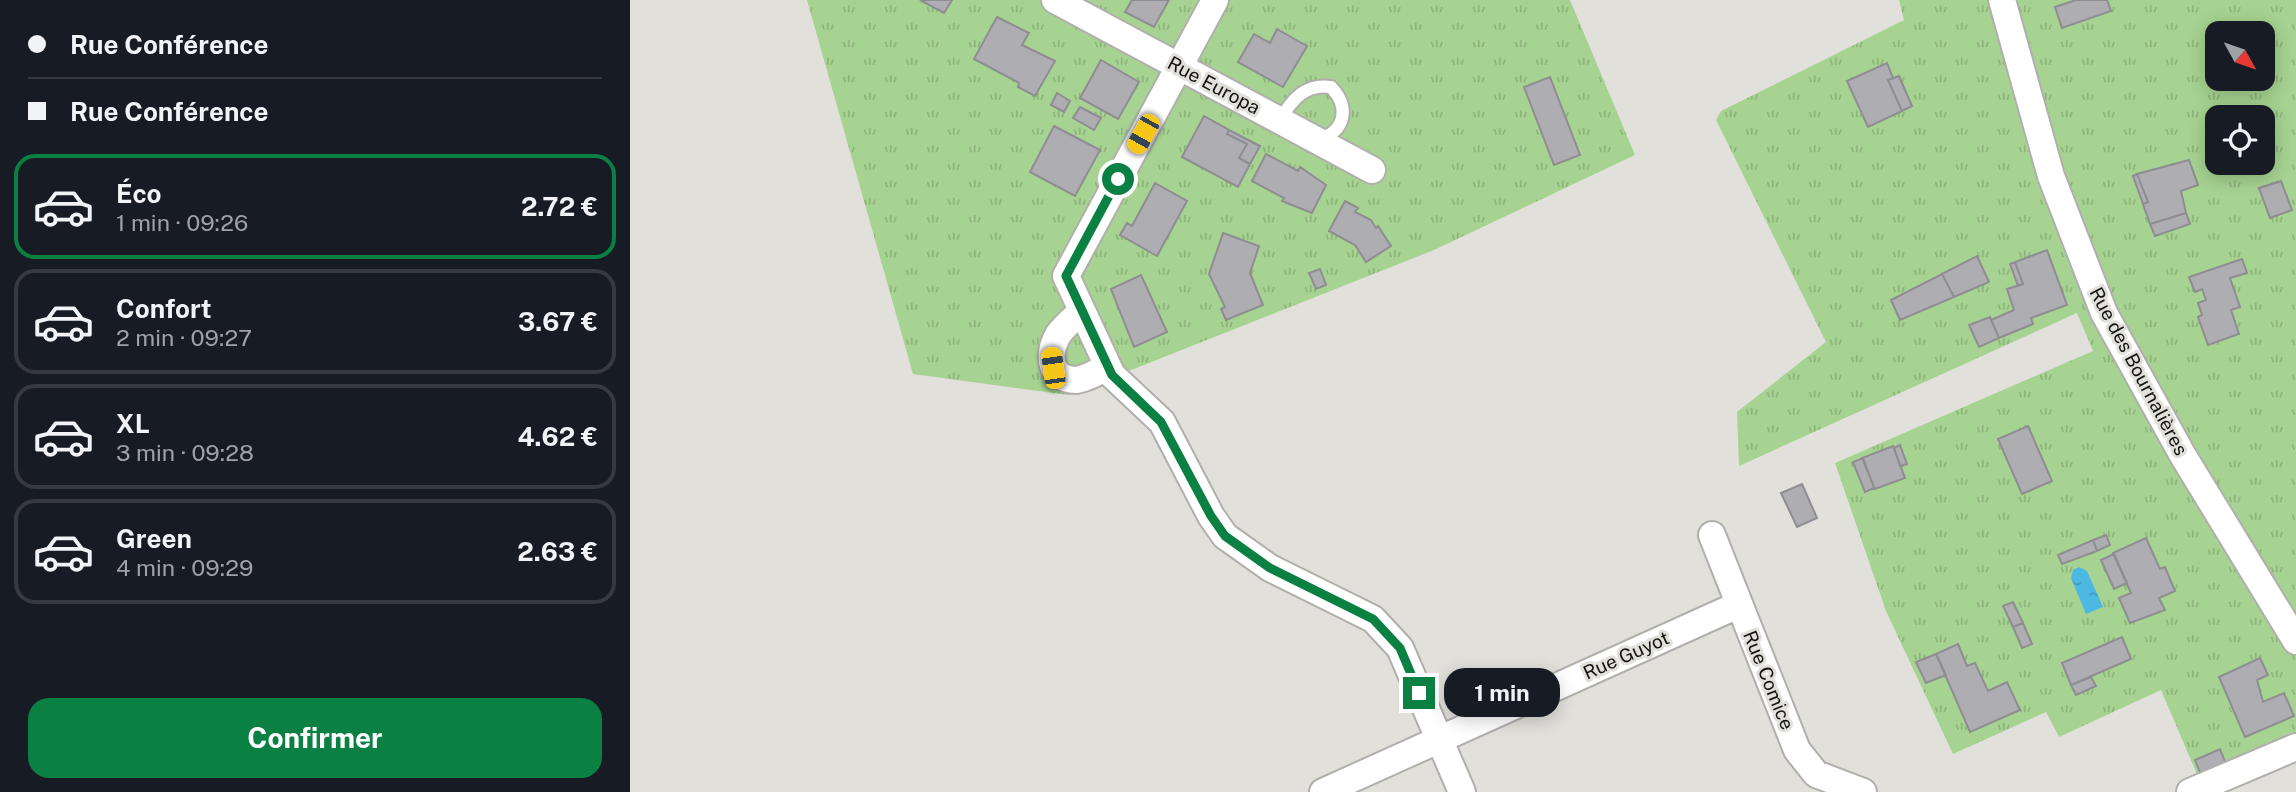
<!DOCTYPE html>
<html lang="fr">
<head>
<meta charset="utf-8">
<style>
	body { margin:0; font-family:"Public Sans",sans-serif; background:#242831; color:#f1f3f6; height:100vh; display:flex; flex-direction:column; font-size:26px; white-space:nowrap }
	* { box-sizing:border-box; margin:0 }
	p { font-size:23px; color:#9ea1a6 }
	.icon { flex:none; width:38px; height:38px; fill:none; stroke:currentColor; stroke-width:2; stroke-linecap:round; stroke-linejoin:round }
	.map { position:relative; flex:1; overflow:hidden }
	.details { display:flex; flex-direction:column; background:#171b24; width:630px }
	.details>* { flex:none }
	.top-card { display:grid; align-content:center; height:154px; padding:0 28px; background:#171b24 }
	.needle { width:46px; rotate:130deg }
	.buttons { position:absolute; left:1575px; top:21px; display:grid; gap:14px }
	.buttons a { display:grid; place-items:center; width:70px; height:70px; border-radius:14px; background:#171b24; box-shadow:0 4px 18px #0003; font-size:35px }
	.end { position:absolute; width:32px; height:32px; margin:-16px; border:9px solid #0b8043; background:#fff; box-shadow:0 0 0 4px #fff }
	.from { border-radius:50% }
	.bubble { position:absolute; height:49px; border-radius:21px; background:#171b24; box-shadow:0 4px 18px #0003; font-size:23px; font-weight:700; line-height:49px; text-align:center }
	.car { position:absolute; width:21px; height:42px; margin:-21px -10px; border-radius:9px; box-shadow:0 0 5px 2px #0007; background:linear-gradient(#f5c518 24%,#345 0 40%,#f5c518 0 76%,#345 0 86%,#f5c518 0) }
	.top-card b { display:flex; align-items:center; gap:24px; height:66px; font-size:26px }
	.top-card b+b { border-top:2px solid #363941 }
	.top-card i { width:18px; height:18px; background:#f1f3f6 }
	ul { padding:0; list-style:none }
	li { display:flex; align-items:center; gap:21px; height:105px; margin:0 14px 10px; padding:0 14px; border:4px solid #363941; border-radius:21px }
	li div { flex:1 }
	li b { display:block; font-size:26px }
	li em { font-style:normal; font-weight:700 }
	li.selected { border-color:#0b8043 }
	li>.icon { width:63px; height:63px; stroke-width:1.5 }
	.cta { display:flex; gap:14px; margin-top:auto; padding:14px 28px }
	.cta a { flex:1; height:80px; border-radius:21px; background:#0b8043; color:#fff; font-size:28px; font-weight:700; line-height:80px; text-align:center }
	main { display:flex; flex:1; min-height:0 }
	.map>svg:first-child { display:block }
	.park { fill:url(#park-tufts); fill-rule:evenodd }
	.water { fill:url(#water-ripples) }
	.building { fill:#aeadb1; stroke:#8e8d91; stroke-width:2 }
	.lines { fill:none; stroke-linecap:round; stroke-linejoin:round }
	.service-casing { stroke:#b1afab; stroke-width:16 }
	.minor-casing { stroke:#b1afab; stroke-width:30 }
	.service { stroke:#fff; stroke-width:12 }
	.minor { stroke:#fff; stroke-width:26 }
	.route { stroke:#0b8043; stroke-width:9 }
	.labels { text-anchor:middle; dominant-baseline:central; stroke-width:6; stroke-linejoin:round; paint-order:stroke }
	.street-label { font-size:19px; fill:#131311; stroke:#e1e0db }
</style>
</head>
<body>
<main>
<section class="details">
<div class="top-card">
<b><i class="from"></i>Rue Conférence</b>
<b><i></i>Rue Conférence</b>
</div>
<ul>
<li class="selected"><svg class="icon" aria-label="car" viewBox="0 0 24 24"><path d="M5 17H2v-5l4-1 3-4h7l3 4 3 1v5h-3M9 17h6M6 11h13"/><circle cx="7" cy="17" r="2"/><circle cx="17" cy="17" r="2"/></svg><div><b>Éco</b><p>1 min · 09:26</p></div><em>2.72 €</em></li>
<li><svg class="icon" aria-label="car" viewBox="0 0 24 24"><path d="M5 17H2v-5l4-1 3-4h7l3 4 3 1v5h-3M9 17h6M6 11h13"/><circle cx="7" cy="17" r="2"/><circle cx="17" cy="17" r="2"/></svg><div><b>Confort</b><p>2 min · 09:27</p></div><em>3.67 €</em></li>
<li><svg class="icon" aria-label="car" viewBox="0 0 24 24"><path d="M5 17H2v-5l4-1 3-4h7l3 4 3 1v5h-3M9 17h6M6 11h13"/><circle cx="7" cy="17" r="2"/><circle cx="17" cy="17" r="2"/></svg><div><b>XL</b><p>3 min · 09:28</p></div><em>4.62 €</em></li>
<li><svg class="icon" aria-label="car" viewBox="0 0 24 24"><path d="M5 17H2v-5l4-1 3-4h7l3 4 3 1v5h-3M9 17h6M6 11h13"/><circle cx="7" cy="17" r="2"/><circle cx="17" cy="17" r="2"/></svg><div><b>Green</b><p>4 min · 09:29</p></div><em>2.63 €</em></li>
</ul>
<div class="cta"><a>Confirmer</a></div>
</section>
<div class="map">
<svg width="1666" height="792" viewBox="0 0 1666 792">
	<defs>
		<pattern id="park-tufts" width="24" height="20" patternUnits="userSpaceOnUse" patternTransform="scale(1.75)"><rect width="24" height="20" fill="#a6d391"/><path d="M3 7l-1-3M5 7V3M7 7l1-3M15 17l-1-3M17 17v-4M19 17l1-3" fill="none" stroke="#8eb47c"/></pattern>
		<pattern id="water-ripples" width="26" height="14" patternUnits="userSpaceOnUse" patternTransform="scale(1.75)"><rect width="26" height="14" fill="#4bb9e2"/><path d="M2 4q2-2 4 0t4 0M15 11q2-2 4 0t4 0" fill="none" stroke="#419ec1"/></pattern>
	</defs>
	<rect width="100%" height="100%" fill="#e1e0db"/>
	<path class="park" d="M177 0H940L1005 155 804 250 438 395 283 374Z
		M1269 0H1666V738L1570 781 1531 690 1429 737 1416 712 1323 754 1256 611 1205 463 1463 351 1447 313 1109 466 1107 412 1196 342 1086 120 1091 111 1274 20ZM1587 33H1633V79H1587ZM1587 117H1633V163H1587Z"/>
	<path class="water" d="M1449 567 1457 571 1473 607 1456 614 1441 578 1443 570Z"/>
	<path class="building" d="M290 0H322L314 13Z
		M502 0H539L524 27 495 12Z
		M1446 0H1477L1481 11 1432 28 1425 7Z
		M367 17 399 33 392 45 425 61 405 96 388 87 389 83 344 59Z
		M647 29 677 46 653 87 608 62 624 34 640 43Z
		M471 60 509 82 488 119 450 98Z
		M1257 63 1263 78 1258 80 1272 111 1238 127 1217 81Z
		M1269 76 1282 106 1272 111 1258 80Z
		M920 77 950 155 924 165 894 87Z
		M427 93 440 101 434 112 421 105Z
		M450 107 471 118 464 130 443 118Z
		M574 116 599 130 597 134 617 144 609 158 620 164 608 187 552 157Z
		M424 126 470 150 445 196 400 172Z
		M599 130 630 146 620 164 609 158 617 144 597 134Z
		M636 154 668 171 670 167 696 185 682 213 652 201 654 198 622 181Z
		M1559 160 1568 185 1551 191 1556 213 1520 224 1513 204 1518 202 1507 174Z
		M1507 174 1518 202 1513 204 1503 176Z
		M1651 181 1662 210 1640 218 1629 188Z
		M525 183 557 201 527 256 490 235 497 223 502 226Z
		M715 201 728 208 725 212 741 220 746 228 748 226 761 246 736 262 725 245 699 231Z
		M1556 213 1560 224 1525 236 1520 224Z
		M593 233 629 246 620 273 633 305 596 320 591 309 595 307 579 274Z
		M1417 250 1437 305 1401 318 1403 324 1369 338 1361 320 1384 310 1377 289 1393 284 1385 262Z
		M1347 256 1359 282 1324 297 1312 274Z
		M1612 259 1617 273 1600 278 1610 307 1601 310 1609 334 1578 345 1568 317 1572 315 1568 303 1576 300 1572 289 1565 292 1559 277Z
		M1385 262 1393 284 1388 286 1380 264Z
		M690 269 696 285 686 289 679 273Z
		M1312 274 1324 297 1270 320 1261 300Z
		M511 275 537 332 504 347 481 289Z
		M1360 317 1369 338 1349 347 1339 325Z
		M1398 426 1422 481 1392 494 1368 439Z
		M1270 445 1277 464 1270 466 1264 448Z
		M1263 446 1275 478 1245 489 1232 458Z
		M1233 458 1244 488 1235 492 1223 462Z
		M1172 484 1187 518 1167 527 1151 493Z
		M1476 535 1480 545 1467 551 1463 540Z
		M1516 538 1530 569 1535 567 1545 591 1529 598 1535 610 1500 623 1489 598 1501 593 1483 553Z
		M1463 540 1467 551 1432 564 1428 555Z
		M1484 554 1497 583 1484 589 1471 560Z
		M1383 602 1393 623 1383 627 1373 606Z
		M1393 623 1402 644 1392 648 1383 627Z
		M1492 637 1501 659 1441 685 1432 663Z
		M1328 644 1337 666 1345 663 1358 691 1377 682 1390 710 1340 732 1306 654Z
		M1306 654 1316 675 1296 683 1286 662Z
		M1630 658 1638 675 1627 680 1633 702 1654 693 1664 716 1615 737 1589 677Z
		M1461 677 1466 686 1446 695 1441 685Z
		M1590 749 1596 764 1571 775 1565 760Z"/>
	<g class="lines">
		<defs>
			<path id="service" d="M650 120C662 99 676 83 701 87 720 107 716 131 688 140"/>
			<path id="minor" d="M425 0 742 170
				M585 0 436 276 482 375 532 422 581 516 595 536 640 568 743 619 770 648 832 792
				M1372 0 1421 176 1474 313 1552 454 1666 641
				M452 311C444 318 434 326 428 335 417 354 419 380 446 380 456 379 468 372 477 367
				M1082 535 1167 750 1186 774 1233 792
				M693 792 1108 605
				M1560 792 1666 747"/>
		</defs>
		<use href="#service" class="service-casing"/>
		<use href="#minor" class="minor-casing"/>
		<use href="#service" class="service"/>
		<use href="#minor" class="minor"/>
	</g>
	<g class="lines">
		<path class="route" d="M488 179 436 276 482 375 531 422 581 516 595 536 640 568 743 619 770 648 789 693"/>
	</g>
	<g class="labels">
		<g class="street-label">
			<text transform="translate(584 85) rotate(28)">Rue Europa</text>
			<text transform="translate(1509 371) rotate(62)">Rue des Bournalières</text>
			<text transform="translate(996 655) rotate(-24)">Rue Guyot</text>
			<text transform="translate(1139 680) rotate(68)">Rue Comice</text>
		</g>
	</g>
</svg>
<div class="buttons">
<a><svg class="needle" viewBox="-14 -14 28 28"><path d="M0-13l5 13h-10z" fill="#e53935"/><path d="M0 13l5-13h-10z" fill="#9ea1a6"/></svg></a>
<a><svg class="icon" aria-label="locate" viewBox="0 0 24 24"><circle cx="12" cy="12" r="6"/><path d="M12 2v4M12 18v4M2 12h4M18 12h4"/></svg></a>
</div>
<i class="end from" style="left:488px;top:179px"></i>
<i class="end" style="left:789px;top:693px"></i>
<div class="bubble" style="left:814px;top:668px;width:116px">1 min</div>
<i class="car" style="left:513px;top:134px;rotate:209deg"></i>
<i class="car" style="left:423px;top:368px;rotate:352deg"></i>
</div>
</main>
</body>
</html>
